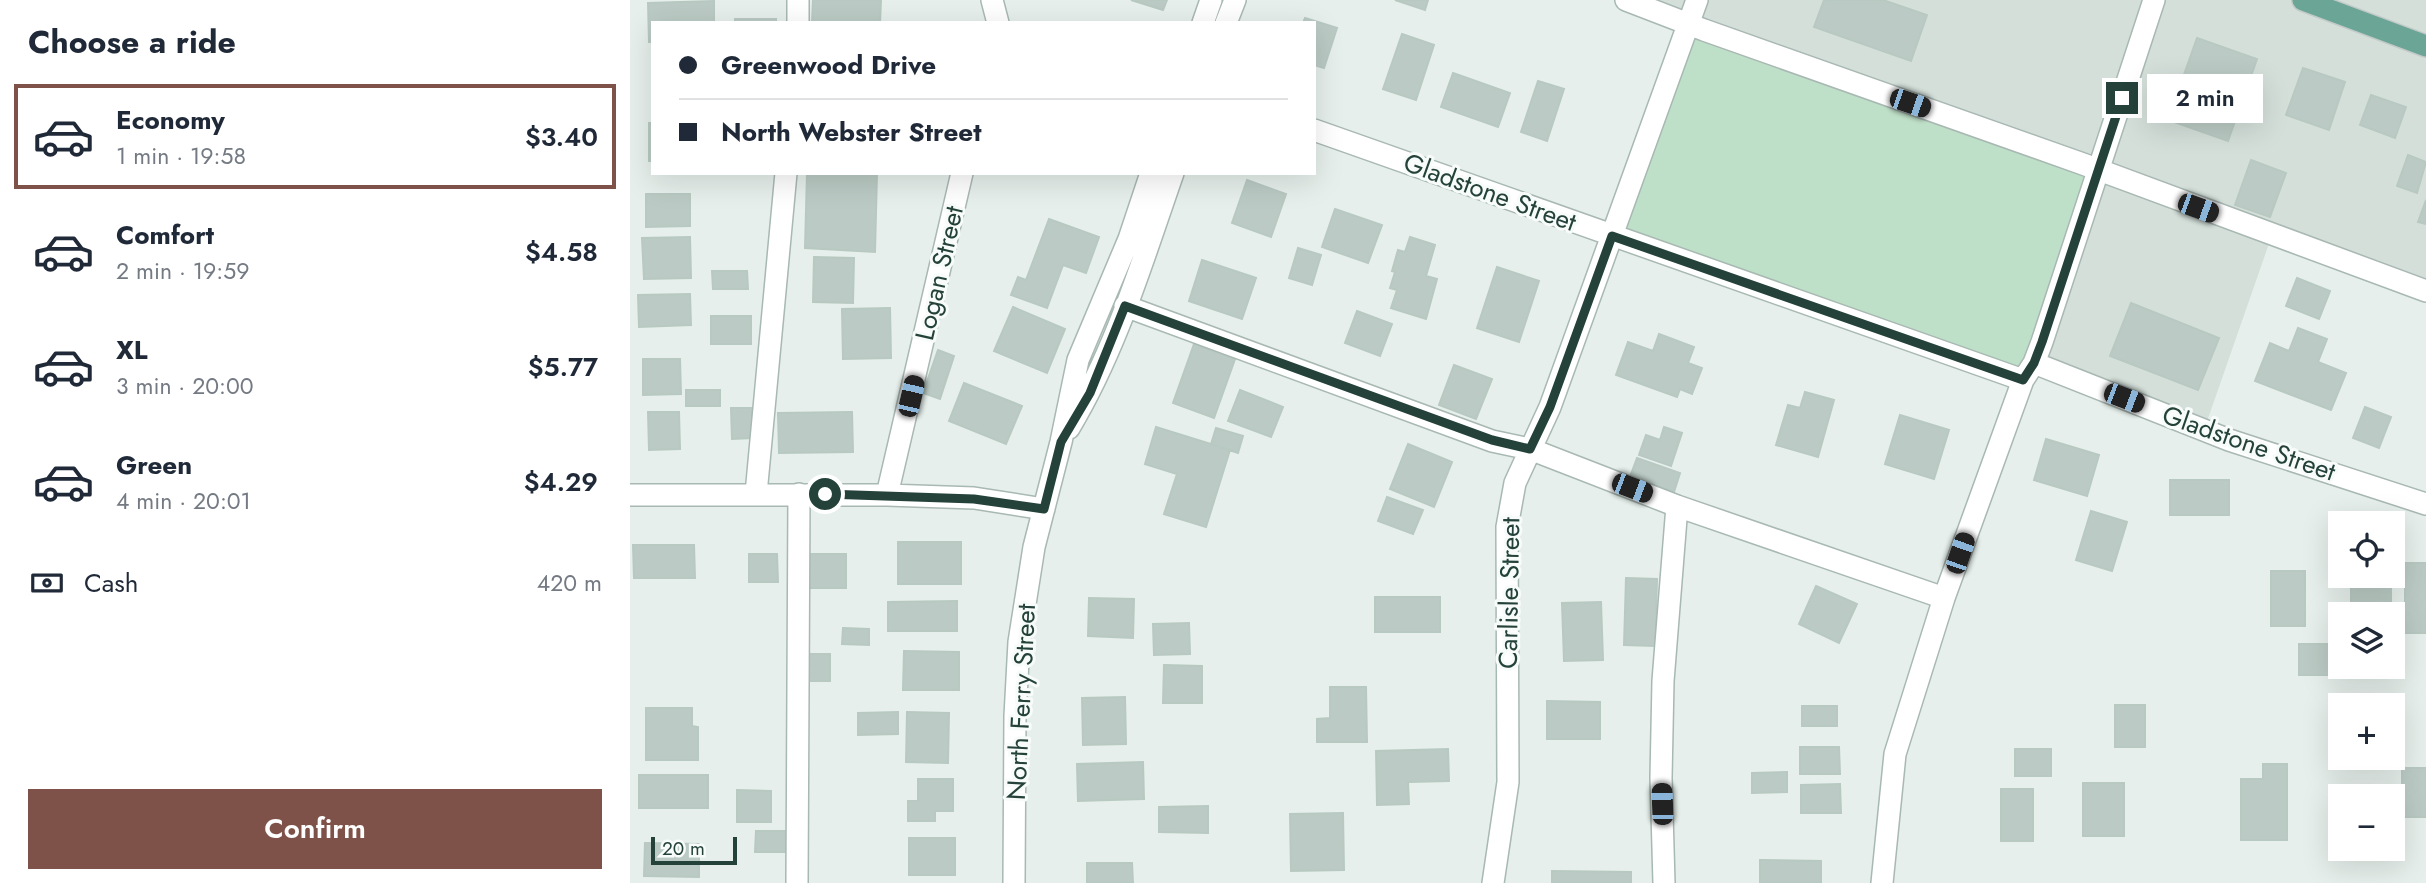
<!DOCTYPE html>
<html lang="en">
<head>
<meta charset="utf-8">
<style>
	body { margin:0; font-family:Jost,sans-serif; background:#f6f6f7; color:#1f2937; height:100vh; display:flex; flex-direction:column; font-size:26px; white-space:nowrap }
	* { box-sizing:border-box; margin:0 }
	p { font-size:23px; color:#747a83 }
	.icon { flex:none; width:38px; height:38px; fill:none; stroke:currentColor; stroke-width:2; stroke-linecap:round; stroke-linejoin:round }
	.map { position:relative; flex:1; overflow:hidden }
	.side { display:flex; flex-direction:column; background:#fff; width:630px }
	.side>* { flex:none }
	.top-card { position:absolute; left:21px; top:21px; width:665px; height:154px; border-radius:0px; box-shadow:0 7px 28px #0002; display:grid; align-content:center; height:154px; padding:0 28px; background:#fff }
	.buttons { position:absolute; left:1698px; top:511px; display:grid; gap:14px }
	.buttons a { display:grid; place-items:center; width:77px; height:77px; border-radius:0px; background:#fff; box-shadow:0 7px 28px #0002; font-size:35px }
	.scale { position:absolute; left:21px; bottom:18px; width:86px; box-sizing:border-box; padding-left:7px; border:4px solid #24423a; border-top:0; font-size:19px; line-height:24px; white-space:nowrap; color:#24423a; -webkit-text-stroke:5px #f7fbf9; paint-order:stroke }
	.end { position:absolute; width:32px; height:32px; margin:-16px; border:9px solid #24423a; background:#fff; box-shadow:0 0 0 4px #fff }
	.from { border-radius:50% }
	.bubble { position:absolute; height:49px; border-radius:0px; background:#fff; box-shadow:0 7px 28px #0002; font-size:23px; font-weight:600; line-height:49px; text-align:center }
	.car { position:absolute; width:21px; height:42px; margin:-21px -10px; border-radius:9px; box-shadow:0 0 5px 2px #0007; background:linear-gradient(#222 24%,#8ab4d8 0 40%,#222 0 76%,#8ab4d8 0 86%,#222 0) }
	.top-card b { display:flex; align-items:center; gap:24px; height:66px; font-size:26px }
	.top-card b+b { border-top:2px solid #e0e1e3 }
	.top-card i { width:18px; height:18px; background:#1f2937 }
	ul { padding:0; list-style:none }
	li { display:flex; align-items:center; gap:21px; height:105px; margin:0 14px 10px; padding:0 14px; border:4px solid transparent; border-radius:0px }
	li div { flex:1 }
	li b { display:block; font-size:26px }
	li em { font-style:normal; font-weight:600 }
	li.on { border-color:#7f5249 }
	li>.icon { width:63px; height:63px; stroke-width:1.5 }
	h2 { padding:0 28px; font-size:32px; line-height:84px }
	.pay { display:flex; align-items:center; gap:18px; height:77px; padding:0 28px; font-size:26px }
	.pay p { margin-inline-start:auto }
	.primary-button { display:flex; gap:14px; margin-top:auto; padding:14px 28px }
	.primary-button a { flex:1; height:80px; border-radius:0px; background:#7f5249; color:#fff; font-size:28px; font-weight:600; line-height:80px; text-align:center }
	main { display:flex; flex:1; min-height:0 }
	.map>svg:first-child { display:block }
	.built { fill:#d4dfda }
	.green { fill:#bfe0c8 }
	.building { fill:#bbcac4; stroke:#b8c9c2; stroke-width:2 }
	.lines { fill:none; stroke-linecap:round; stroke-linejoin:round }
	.minor-casing { stroke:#a8b8b2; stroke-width:24 }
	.major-casing { stroke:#c2cac8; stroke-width:24 }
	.minor { stroke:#fff; stroke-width:21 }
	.major { stroke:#6aa596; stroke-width:21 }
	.route { stroke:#24423a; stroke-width:9 }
	.labels { text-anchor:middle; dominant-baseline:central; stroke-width:6; stroke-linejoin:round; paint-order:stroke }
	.street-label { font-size:26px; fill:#24423a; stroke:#f7fbf9 }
</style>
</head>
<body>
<main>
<section class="side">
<h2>Choose a ride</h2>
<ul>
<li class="on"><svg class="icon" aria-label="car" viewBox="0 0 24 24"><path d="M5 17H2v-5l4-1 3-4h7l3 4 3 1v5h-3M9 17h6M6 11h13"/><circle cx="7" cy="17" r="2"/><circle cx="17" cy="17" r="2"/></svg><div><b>Economy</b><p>1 min · 19:58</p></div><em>$3.40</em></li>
<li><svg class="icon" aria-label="car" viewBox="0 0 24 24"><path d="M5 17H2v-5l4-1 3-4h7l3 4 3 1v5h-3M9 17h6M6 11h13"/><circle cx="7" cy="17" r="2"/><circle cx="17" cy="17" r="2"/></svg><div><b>Comfort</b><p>2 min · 19:59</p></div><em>$4.58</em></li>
<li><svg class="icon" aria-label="car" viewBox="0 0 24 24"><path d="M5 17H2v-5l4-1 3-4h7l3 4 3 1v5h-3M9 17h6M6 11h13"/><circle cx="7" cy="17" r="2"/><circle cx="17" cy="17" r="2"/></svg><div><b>XL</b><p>3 min · 20:00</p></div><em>$5.77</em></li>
<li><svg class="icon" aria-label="car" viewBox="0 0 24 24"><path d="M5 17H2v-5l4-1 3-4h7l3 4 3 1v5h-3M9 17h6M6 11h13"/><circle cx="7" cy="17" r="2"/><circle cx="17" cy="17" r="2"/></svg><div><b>Green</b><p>4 min · 20:01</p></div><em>$4.29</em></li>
</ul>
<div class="pay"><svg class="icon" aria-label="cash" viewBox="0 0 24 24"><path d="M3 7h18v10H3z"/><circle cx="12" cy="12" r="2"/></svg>Cash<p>420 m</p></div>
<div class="primary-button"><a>Confirm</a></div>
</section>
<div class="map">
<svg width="1796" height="883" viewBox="0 0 1796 883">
	<rect width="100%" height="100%" fill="#e6efeb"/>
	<path class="built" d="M996 0H1796V291L1642 235 1574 430 1404 363 1440 258Z"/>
	<path class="green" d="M1058 24 1468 171 1393 380 982 236Z"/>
	<path class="building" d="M183 0H251L250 23H182Z
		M501 0H537L533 10Z
		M765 0H798L795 10Z
		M1194 0H1253L1297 15 1281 61 1184 27Z
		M84 1V23H23V42H19L18 3Z
		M675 18 707 28 694 68 684 65V23H673Z
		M105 19H146V23H105Z
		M772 34 804 45 786 100 753 89Z
		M1567 38 1627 59 1598 141 1538 120Z
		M1673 68 1715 82 1699 130 1656 115Z
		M823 73 880 93 868 127 811 107Z
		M908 81 934 89 917 141 891 132Z
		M1741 95 1776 107 1765 138 1730 125Z
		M19 123H23V161H19Z
		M1778 155 1796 162 1787 193 1767 186Z
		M1621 160 1656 173 1640 217 1605 205Z
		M177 173H247L245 252 175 248Z
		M617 180 656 194 641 237 602 223Z
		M16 194H60V226L16 227Z
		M1796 200V224L1788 222Z
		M705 209 752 225 738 263 692 247Z
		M419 219 469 237 456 273 433 265 417 308 381 295 388 277 396 280Z
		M60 237 61 278 14 279 12 238Z
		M780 237 805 245 796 276 807 279 796 319 761 308 767 290 760 288 765 272 762 271 768 250 775 252Z
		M668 248 691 255 682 285 659 278Z
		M184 257 224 258 223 303 183 302Z
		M572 260 626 278 612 319 559 301Z
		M867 267 909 281 889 342 847 328Z
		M82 271H117L118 289H83Z
		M1667 278 1700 291 1689 319 1656 306Z
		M60 294 61 325 9 327 8 295Z
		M1501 303 1589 338 1568 390 1480 356Z
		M383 307 435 329 417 373 364 351Z
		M260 308 261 358 213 359 212 309Z
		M727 311 762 324 750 356 715 343Z
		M81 316H121V344H81Z
		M1668 328 1697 339 1688 362 1716 373 1701 410 1625 381 1640 343 1659 351Z
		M1029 334 1064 347 1058 363 1072 368 1062 394 1050 389 1047 397 986 375 998 342 1023 351Z
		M564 344 605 359 584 418 543 403Z
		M308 350 324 356 310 399 293 393Z
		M13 359H50L51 394 13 395Z
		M824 365 862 379 846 419 809 405Z
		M334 383 392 406 376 444 319 421Z
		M56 390H90V406H56Z
		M610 390 653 407 641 437 598 421Z
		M1175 392 1204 400 1188 457 1146 445 1158 405 1170 408Z
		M1735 407 1761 417 1749 448 1723 438Z
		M101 408H122L123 438 102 439Z
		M18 412H49L50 449 19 450Z
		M222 412 223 452 149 453 148 413Z
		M1270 415 1319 430 1304 479 1255 464Z
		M526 427 600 450 576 527 534 514 547 474 515 464Z
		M1034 427 1052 433 1041 466 1009 455 1016 435 1030 440Z
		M586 428 613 436 608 453 581 444Z
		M1416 439 1469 455 1457 496 1404 480Z
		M778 444 822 462 804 507 760 489Z
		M1007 458 1050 473 1044 492 1000 477Z
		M1540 480H1599V515H1540Z
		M757 497 793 510 783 534 748 521Z
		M1461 511 1497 522 1482 571 1446 560Z
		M268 542H331V584H268Z
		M3 545H64L65 578H4Z
		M119 554H147L148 582H119Z
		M178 554H216V588H178Z
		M1775 563H1796V633H1775Z
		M1641 571H1675V626H1641Z
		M1721 576H1761V605H1721Z
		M996 578 1027 579 1025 646 994 645Z
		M1186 586 1227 604 1209 643 1169 624Z
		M745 597H810V632H745Z
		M459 598 504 599 503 638 458 636Z
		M327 601V631H258V602Z
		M971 602 973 660 934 661 932 603Z
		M1704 614H1724H1710V641H1704Z
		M559 623 560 654 524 655 523 624Z
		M213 628 239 629V645L212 644Z
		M1669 644H1705V675H1669Z
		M274 651 329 652V690H273Z
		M179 654H200V681H179Z
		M534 665 572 666V703H533Z
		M700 687H736L737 742H687V719L700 718Z
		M495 697 496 744 453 745 452 698Z
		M917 701 970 702V739H917Z
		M1485 705H1515V747H1485Z
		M1172 706H1207V726H1172Z
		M16 708H62V726L68 727V760H16Z
		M268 712V734L228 735V713Z
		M277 712 319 713 318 763 276 762Z
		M1170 747H1209L1210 774H1170Z
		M818 749 819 781 778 782 779 804 747 805 746 751Z
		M1385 749H1421V776H1385Z
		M513 762 514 799 448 801 447 764Z
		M1633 764H1657V840H1611V779H1633Z
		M1772 768H1796V817H1772Z
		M1157 772V792L1122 793V773Z
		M9 775H78V808H9Z
		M288 779H323V811H305V821H278V801H288Z
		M1453 783H1494V836H1453Z
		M1210 784 1211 813H1171V785Z
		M1371 789H1403V841H1371Z
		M107 790 141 791V822H107Z
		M578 806V833L529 832V807Z
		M713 813 714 870 661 871 660 814Z
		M126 831H158V852H125Z
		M279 838H325V875H279Z
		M15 843 69 844V877L14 876Z
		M1130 860 1191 861V883H1130Z
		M457 863H502L503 883H457Z
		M922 871 1001 872V883H922Z"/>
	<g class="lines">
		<defs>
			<path id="minor" d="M362 0 368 23
				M996 0 1074 30 1453 164 1796 291
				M168 23V0
				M573 23 581 0
				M596 23 605 0
				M684 130 1393 380
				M495 306 862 441 900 449 1047 506 1314 598
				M1404 363 1599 440 1796 504
				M439 428C486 350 513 259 543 173
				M126 494 156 173
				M0 495H257L344 498 414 509
				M257 495 332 173
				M167 883 169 494
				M384 883 385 716 389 642 404 547 431 442 448 360 499 239 521 173
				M863 883 878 782 877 527 885 483 920 407 1067 0
				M1034 883 1031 778 1033 681 1047 506
				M1252 883 1265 754 1314 598 1393 380 1404 363 1412 342 1524 0"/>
			<path id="major" d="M1673 0 1796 46"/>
		</defs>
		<use href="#minor" class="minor-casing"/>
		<use href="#major" class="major-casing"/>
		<use href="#minor" class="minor"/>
		<use href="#major" class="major"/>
	</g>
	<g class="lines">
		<path class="route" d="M195 494 344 499 414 509 431 442 460 393 495 306 862 440 900 449 920 407 982 236 1393 380 1404 363 1412 342 1492 98"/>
	</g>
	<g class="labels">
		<g class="street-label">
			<text transform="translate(860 192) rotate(20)">Gladstone Street</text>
			<text transform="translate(309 273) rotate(-77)">Logan Street</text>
			<text transform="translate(1619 443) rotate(19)">Gladstone Street</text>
			<text transform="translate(879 593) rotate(-89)">Carlisle Street</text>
			<text transform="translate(391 702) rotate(-87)">North Ferry Street</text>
		</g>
	</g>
</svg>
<div class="buttons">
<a><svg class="icon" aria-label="locate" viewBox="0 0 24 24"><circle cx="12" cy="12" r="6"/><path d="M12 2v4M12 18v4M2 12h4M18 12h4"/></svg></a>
<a><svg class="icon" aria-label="layers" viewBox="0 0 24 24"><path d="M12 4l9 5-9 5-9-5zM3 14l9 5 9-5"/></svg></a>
<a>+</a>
<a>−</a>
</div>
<div class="scale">20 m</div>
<i class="end from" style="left:195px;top:494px"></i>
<i class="end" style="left:1492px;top:98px"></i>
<div class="bubble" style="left:1517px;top:74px;width:116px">2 min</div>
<i class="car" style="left:1280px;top:103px;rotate:109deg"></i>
<i class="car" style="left:1568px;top:208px;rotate:110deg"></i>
<i class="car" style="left:281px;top:396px;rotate:13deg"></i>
<i class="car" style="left:1494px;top:398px;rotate:111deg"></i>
<i class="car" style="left:1002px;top:488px;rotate:111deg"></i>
<i class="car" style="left:1330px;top:553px;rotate:19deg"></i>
<i class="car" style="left:1032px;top:804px;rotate:358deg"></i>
<div class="top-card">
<b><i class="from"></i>Greenwood Drive</b>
<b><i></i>North Webster Street</b>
</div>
</div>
</main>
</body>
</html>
